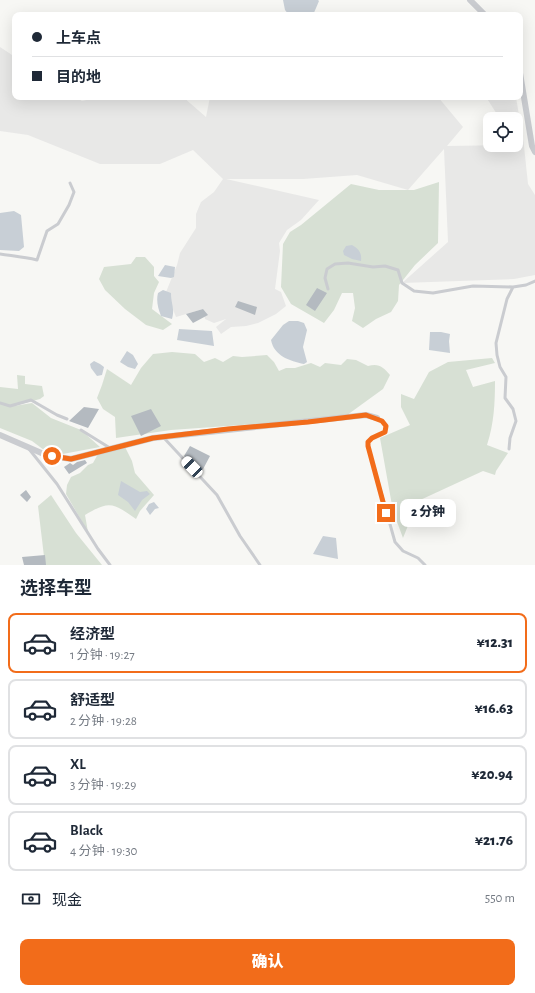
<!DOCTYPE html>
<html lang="zh">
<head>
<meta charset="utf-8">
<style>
	body { margin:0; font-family:"Alegreya Sans","Noto Sans SC",sans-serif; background:#f2f2f3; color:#1f2937; height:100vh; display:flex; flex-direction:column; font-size:15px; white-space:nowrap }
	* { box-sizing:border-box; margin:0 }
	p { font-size:13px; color:#747a83 }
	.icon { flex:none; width:22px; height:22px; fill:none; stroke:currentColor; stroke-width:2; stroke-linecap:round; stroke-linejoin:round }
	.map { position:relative; height:565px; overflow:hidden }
	.sheet { display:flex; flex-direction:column; background:#fff; flex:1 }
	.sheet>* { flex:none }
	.hud { position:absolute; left:12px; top:12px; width:511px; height:88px; border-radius:8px; box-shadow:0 4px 16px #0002; display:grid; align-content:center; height:88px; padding:0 20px; background:#fff }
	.fabs { position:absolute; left:483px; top:112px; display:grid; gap:8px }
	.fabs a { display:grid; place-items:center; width:40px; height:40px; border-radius:8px; background:#fff; box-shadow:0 4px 16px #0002; font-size:20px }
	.end { position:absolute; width:18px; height:18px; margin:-9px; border:5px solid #f26c1a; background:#fff; box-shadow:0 0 0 2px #fff }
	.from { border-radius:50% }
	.bubble { position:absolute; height:28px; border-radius:8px; background:#fff; box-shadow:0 4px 16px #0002; font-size:13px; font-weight:800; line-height:28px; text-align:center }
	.car { position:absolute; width:12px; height:24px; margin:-12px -6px; border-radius:5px; box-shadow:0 0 3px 1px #0007; background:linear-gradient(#fff 24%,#345 0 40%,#fff 0 76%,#345 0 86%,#fff 0) }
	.hud b { display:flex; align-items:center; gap:14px; height:38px; font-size:15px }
	.hud b+b { border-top:1px solid #e0e1e3 }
	.hud i { width:10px; height:10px; background:#1f2937 }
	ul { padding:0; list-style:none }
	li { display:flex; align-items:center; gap:12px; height:60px; margin:0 8px 6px; padding:0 12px; border:2px solid #e0e1e3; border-radius:8px }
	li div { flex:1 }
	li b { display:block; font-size:15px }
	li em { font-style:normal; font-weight:800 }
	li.active { border-color:#f26c1a }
	li>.icon { width:36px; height:36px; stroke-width:1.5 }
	h2 { padding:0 20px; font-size:18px; line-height:48px }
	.pay { display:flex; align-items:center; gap:10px; height:44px; padding:0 20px; font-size:15px }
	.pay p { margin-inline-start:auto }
	.primary-button { display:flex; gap:8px; margin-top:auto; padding:8px 20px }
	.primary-button a { flex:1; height:46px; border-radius:8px; background:#f26c1a; color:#fff; font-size:16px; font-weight:800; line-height:46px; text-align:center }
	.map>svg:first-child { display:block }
	.built { fill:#e8e8e7 }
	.green { fill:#d7e0d4 }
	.water { fill:#c8cfd6 }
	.building { fill:#b4bac0 }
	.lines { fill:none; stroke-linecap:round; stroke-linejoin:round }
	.service { stroke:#caccd0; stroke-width:3 }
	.minor { stroke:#caccd0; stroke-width:6 }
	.route { stroke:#f26c1a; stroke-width:5 }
</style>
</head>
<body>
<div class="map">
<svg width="535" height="565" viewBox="0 0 535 565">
	<rect width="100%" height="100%" fill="#f7f7f4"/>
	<path class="built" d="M0 47 15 57V97H75L82 101 101 97H183L206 117 210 97H438L463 127 447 146 516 145V119H500L486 97H516L524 146 528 184 535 195V275L514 279 402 283 448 242 444 149 408 190 357 175 303 179H226L319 200 301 220 287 230 279 243 280 251 275 289 281 292 286 306 276 314 258 323 246 326 231 327 221 334 216 327 226 319 214 323 205 319 203 309 176 317 166 292 177 265 180 253 196 228V214L201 202 214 192 223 179 193 150 160 164H100L28 135 0 131Z"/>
	<path class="green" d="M439 182 438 243 415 265 399 285 398 301 391 312 376 319 363 328 352 321 355 308 353 293H342L334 310 324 323 291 304 281 287 283 244 290 232 301 225 351 184 379 190H414Z
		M136 257H145L154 267V276L159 282 154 293 152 309 172 324 163 330 146 325 125 309 105 290 99 279 104 267 131 264Z
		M172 352 195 354 204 362 215 358 223 362 233 356 242 357 267 355 274 362 279 371 286 368H295L311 363 320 367 325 363 341 365 347 359 356 360 368 366C379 363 383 367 390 375L383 389 343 418 171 430 116 438 115 417 103 409 97 398 102 385 107 369 131 385 141 368 153 354Z
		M492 358 495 363 466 370 473 387 495 381C495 403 494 424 487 445L508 453 496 471 495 475 483 471 418 501 403 538 393 511 380 438 410 425 401 407V394L414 399 429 372 448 362Z
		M17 375 25 376V384L42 386 44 396 40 399 14 406 32 403 51 418 81 430 100 447 52 456 32 441 0 428V387L18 389Z
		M124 445 132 461 135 473 154 495 140 511 136 519C113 503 110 500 85 515L88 532 66 494 67 485 71 477 80 473 88 465 93 463 98 454Z
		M51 495 76 533 102 565H45L38 506Z"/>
	<path class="water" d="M283 0H318L319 1 313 15H289L285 10Z
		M14 211 21 215 24 247 19 251 0 250V213Z
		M352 245C359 249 362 253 361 261L352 259 344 255 343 251 346 246Z
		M165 265 175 267 174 277 171 278 158 276Z
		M163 290 171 293C171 304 175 308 172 319L161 316C158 308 156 301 158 293Z
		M289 321H298L304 323 307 330 303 347 307 362 304 364C290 361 274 356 271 340L283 325Z
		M179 329 212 331 214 346 177 340Z
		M430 332H441L450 334 449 341 450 353 429 350Z
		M127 351 133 355 138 364 135 369 128 367 120 362Z
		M94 361 100 364 104 367 102 375 97 376 91 368 90 364Z
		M121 481 140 492 147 491 150 494 142 500 135 511 128 502 118 495Z
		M154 502 159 508 155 509 150 515 146 509 149 504Z
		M323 536 336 538 338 559 313 554Z"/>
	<path class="building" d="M317 288 327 293 315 311 306 305Z
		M238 301 257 307 255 315 235 307Z
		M203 309 208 315 193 323 186 314Z
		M84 407 99 409 88 428 69 421Z
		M151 409 161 426 141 436 131 416Z
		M190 446 210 456 201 473 184 456Z
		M85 460 87 463 69 474 64 467 70 463 73 465 77 462Z
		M26 490 31 497 27 502 20 495Z
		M45 555 46 565H24L22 557Z"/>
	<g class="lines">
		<path class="service" d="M0 254C13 256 24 257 37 260L47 231 58 224 69 205 74 192 70 183
			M328 289 325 278 327 269 335 264 348 263 373 267 385 266 398 270 402 283 414 291 433 293 473 286 513 287
			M0 403 10 406 31 400 57 415 67 419
			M377 418 382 421 386 426 385 432 372 438 368 442V446L395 542 403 551 418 558 425 565
			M81 430 110 448
			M164 438 217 495 240 536 260 565
			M29 449 57 484 98 549 110 565
			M509 449 510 438 516 421 513 409 505 398 506 377 500 367 497 355 496 343 507 299 513 287 526 285 535 281"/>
		<path class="minor" d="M470 0 485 15
			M520 73 532 146 535 152
			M0 435 46 455 71 459 153 438 366 415 377 418"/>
	</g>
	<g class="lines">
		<path class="route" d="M52 456 71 459 153 438 228 429 308 422 366 415 382 421 386 426 385 432 372 438 368 442V446L386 513"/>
	</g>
</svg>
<div class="fabs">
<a><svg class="icon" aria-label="locate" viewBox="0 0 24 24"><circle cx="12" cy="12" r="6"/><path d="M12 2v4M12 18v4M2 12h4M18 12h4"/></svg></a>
</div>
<i class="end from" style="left:52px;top:456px"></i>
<i class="end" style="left:386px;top:513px"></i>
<div class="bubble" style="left:400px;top:499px;width:56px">2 分钟</div>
<i class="car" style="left:192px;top:467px;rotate:316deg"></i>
<div class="hud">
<b><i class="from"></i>上车点</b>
<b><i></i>目的地</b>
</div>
</div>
<section class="sheet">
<h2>选择车型</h2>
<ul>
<li class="active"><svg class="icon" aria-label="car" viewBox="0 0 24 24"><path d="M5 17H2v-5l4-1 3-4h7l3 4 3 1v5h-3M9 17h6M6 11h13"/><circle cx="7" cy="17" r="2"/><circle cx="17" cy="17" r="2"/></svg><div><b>经济型</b><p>1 分钟 · 19:27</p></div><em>¥12.31</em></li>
<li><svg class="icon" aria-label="car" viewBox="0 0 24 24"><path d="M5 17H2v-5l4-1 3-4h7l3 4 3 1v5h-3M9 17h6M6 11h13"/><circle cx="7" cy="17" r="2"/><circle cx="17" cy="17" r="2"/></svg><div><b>舒适型</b><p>2 分钟 · 19:28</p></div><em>¥16.63</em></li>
<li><svg class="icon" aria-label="car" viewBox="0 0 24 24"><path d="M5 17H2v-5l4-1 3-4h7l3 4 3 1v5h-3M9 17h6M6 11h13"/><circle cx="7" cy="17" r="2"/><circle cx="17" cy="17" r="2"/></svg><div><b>XL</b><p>3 分钟 · 19:29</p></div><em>¥20.94</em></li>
<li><svg class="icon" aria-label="car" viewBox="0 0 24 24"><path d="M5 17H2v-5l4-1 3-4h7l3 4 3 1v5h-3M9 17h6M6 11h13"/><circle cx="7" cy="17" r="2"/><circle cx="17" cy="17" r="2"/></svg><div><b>Black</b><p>4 分钟 · 19:30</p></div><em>¥21.76</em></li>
</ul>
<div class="pay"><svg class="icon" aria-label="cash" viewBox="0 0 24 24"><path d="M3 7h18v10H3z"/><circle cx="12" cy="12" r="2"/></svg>现金<p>550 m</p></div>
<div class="primary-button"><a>确认</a></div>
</section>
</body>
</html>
